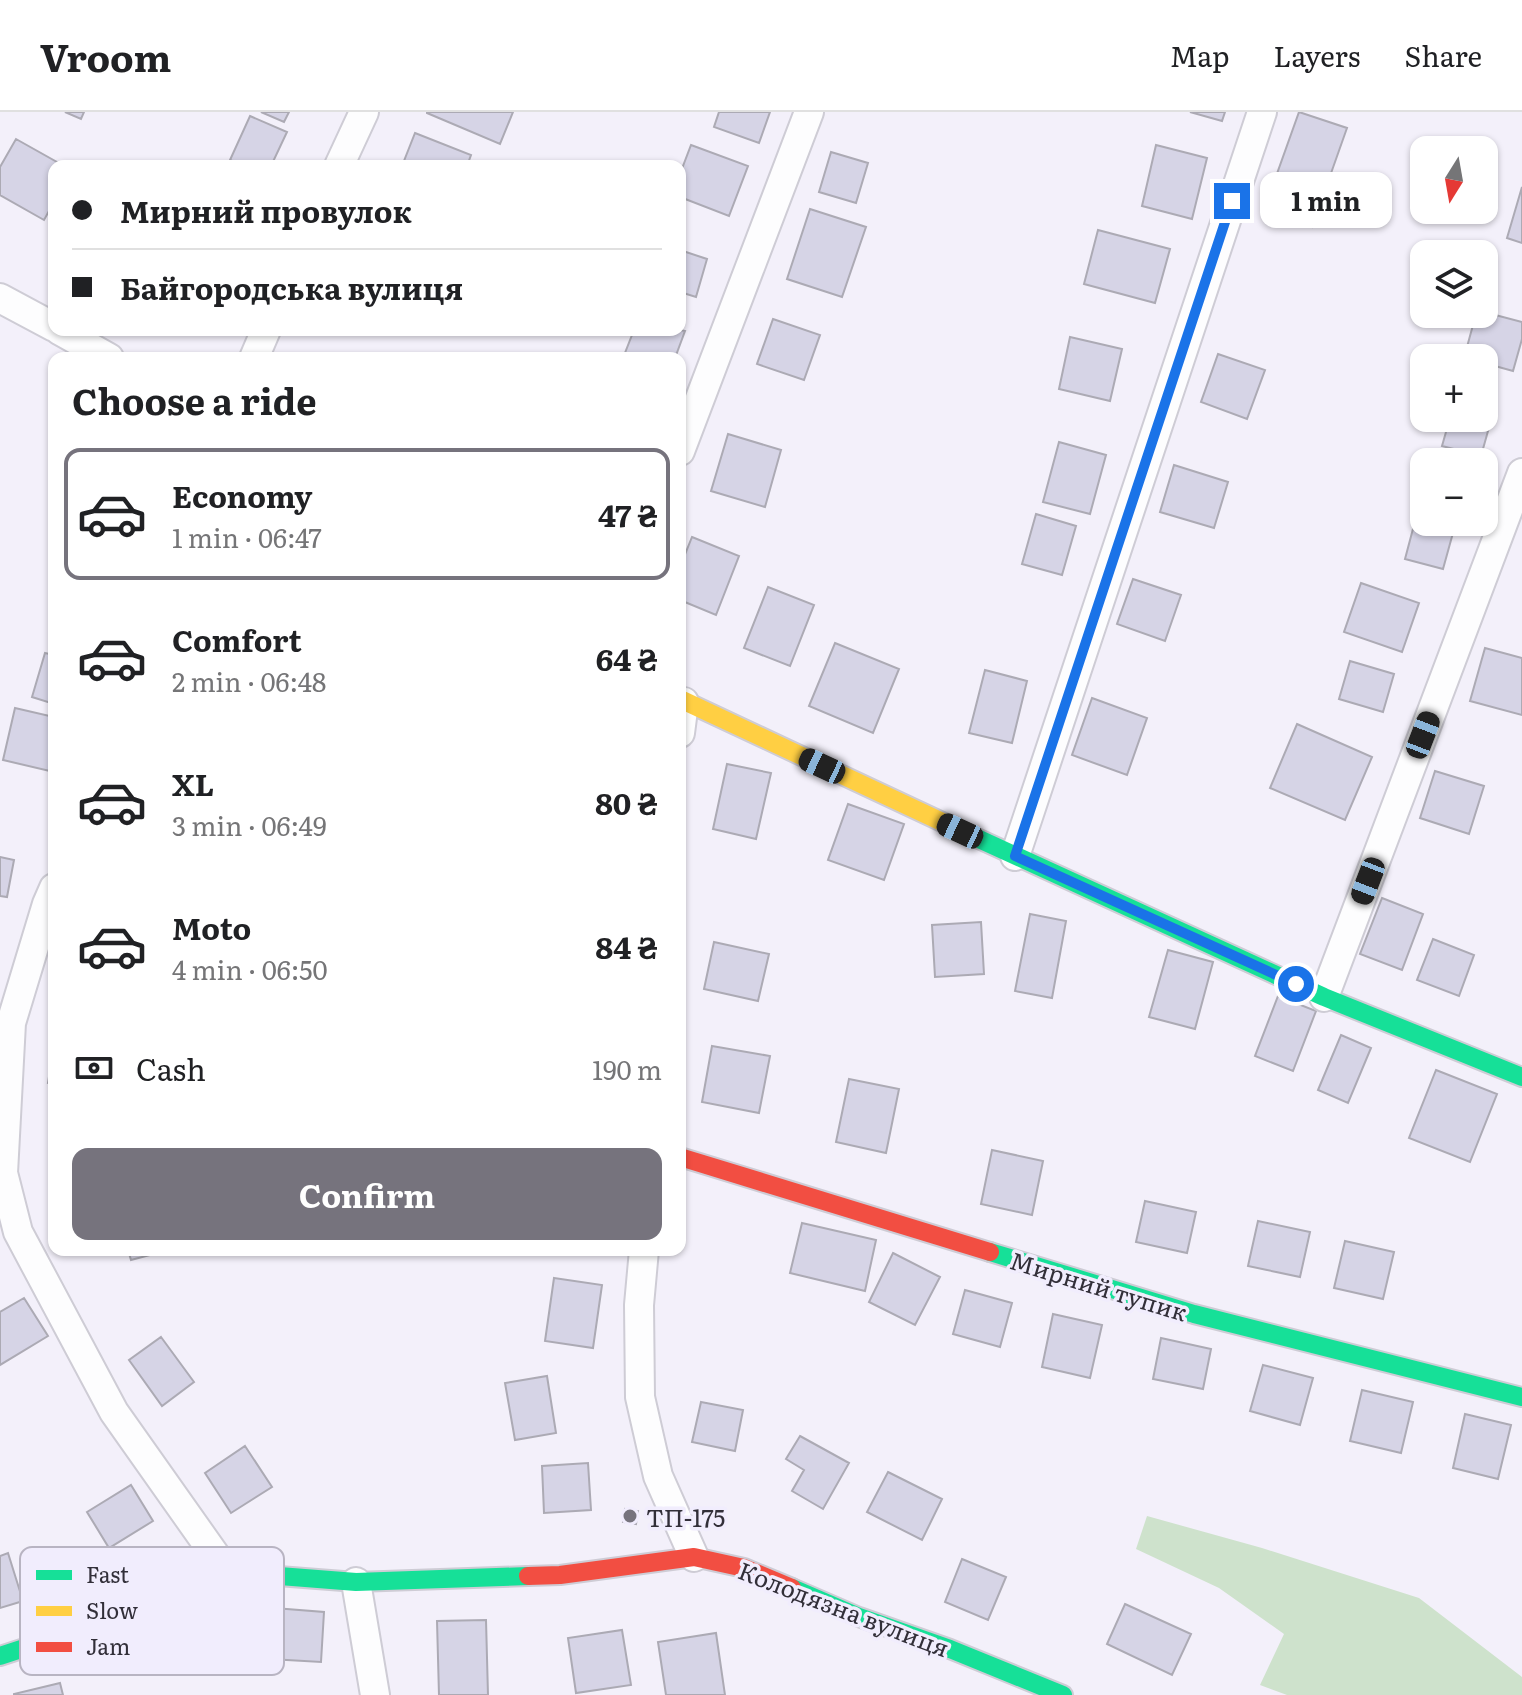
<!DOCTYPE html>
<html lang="en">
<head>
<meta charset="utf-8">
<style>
	body { margin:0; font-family:Literata,serif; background:#f6f6f6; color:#202124; height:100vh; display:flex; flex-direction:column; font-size:30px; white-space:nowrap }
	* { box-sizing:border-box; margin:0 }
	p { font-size:26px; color:#757577 }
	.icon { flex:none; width:44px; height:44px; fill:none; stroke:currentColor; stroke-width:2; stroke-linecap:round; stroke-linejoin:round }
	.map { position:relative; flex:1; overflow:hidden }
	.details { position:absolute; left:48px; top:240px; width:638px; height:904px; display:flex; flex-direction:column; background:#fff; border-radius:16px; box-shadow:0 2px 6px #0004 }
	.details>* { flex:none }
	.top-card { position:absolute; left:48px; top:48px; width:638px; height:176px; border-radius:16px; box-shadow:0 2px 6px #0004; display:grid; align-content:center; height:176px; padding:0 24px; background:#fff }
	.needle { width:52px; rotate:191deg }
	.fabs { position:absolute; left:1410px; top:24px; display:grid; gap:16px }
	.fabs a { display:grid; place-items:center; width:88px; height:88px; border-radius:16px; background:#fff; box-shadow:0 2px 6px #0004; font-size:40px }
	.end { position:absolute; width:36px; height:36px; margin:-18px; border:10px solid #1a73e8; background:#fff; box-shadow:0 0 0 4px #fff }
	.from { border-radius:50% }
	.bubble { position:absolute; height:56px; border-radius:16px; background:#fff; box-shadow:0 2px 6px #0004; font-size:26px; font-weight:700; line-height:56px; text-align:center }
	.car { position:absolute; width:24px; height:48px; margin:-24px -12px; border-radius:10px; box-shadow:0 0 6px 2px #0007; background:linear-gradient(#222 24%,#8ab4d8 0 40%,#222 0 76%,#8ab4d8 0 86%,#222 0) }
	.top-card b { display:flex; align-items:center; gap:28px; height:76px; font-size:30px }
	.top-card b+b { border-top:2px solid #e0e0e0 }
	.top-card i { width:20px; height:20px; background:#202124 }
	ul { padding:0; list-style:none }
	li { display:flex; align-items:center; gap:24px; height:132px; margin:0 16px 12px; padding:0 8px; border:4px solid transparent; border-radius:16px }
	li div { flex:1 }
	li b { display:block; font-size:30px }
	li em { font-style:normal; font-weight:700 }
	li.selected { border-color:#76737d }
	li>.icon { width:72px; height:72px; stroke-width:1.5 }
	h2 { padding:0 24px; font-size:36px; line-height:96px }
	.pay { display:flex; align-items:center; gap:20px; height:88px; padding:0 24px; font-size:30px }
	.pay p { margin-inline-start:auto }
	.button { display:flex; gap:16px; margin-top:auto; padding:16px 24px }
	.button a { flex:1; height:92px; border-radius:16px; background:#76737d; color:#fff; font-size:32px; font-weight:700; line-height:92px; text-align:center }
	header { display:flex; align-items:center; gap:48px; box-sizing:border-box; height:112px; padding:0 40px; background:#fff; border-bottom:2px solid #e0e0e0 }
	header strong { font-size:38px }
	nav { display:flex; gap:44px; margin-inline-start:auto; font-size:28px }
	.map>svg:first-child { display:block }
	.green { fill:#cee2cc }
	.building { fill:#d6d4e6; stroke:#acaab4; stroke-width:2 }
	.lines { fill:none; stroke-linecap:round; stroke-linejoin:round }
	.street-casing { stroke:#ceccd5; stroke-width:32 }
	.fast-casing { stroke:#ceccd5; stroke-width:22 }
	.slow-casing { stroke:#ceccd5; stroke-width:22 }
	.jam-casing { stroke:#ceccd5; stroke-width:22 }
	.street { stroke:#fdfdfe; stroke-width:28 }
	.fast { stroke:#16e098; stroke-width:18 }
	.slow { stroke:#ffcf43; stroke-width:18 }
	.jam { stroke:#f24e42; stroke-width:18 }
	.route { stroke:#1a73e8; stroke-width:10 }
	.poi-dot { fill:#76737d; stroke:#f1edfd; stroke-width:3 }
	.labels { text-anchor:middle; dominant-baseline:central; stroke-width:7; stroke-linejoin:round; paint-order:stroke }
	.street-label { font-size:24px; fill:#322f39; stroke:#f1edfd }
	.poi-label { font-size:24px; fill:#322f39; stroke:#f1edfd; text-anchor:start }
	.key { fill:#f1edfd; stroke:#b8b4c2; stroke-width:2 }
	.key-label { font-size:22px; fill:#322f39 }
</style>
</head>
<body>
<header>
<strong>Vroom</strong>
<nav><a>Map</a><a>Layers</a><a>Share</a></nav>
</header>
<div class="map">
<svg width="1522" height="1583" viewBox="0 0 1522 1583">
	<rect width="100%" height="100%" fill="#f3f0fa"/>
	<path class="green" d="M1147 1404 1262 1436 1419 1486 1522 1565V1583H1287L1260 1573 1284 1522 1219 1476 1136 1437Z"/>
	<path class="building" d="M65 0H84L81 7Z
		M261 0H289L284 10Z
		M427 0H513L500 32 427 1Z
		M719 0H770L759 31 714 15Z
		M1190 0H1225L1222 9Z
		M1299 0 1347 16 1312 115 1264 98Z
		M250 4 287 20 271 54H243L230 48Z
		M415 21 471 43 467 54H402Z
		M16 27 64 54H54V90L44 108 0 83V55Z
		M691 33 748 54 729 104 680 85V62Z
		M1156 33 1207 46 1192 107 1142 94Z
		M831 40 868 51 856 91 819 80Z
		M1522 75V131L1507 126Z
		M810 97 866 115 842 185 787 167Z
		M1098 118 1170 137 1155 191 1084 172Z
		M680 138 707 147 696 185 680 180Z
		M1484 200 1522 210V227L1513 259 1484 251V246H1464L1476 202H1484Z
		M773 207 820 223 804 268 757 252Z
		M634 218H680L685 219 675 246H623Z
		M1070 225 1122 237 1110 289 1059 277Z
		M1218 242 1265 258 1247 307 1201 290Z
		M1484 291 1495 294 1481 344 1442 334 1450 306H1484Z
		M728 322 781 338 765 395 711 379Z
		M1059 330 1106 343 1090 402 1043 390Z
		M1174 353 1228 370 1214 416 1160 400Z
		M1418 398 1424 399V410H1456L1443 457 1405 447Z
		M1036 402 1076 414 1062 463 1022 452Z
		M692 425 739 444 716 503 680 488V455Z
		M1133 467 1181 483 1165 529 1117 512Z
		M1361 471 1419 491 1402 540 1344 520Z
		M768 475 814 493 790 554 744 536Z
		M835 531 899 557 873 621 809 594Z
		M1485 536 1522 546V603L1470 589Z
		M45 541 54 543V592L32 585Z
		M1350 549 1394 562 1383 600 1339 587Z
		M985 558 1027 569 1012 631 969 621Z
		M1092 586 1147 606 1127 663 1072 643Z
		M15 596 54 605V660L3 648Z
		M1297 612 1372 645 1345 708 1270 676Z
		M727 652 771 661 756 727 713 717Z
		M1435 659 1484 674 1469 722 1420 706Z
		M848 692 904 712 884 768 828 748Z
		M0 745 14 748 7 785 0 784Z
		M1382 786 1423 802 1402 858 1360 842Z
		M1030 802 1066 809 1052 886 1015 879Z
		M981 810 984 862 935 865 932 813Z
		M1433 827 1474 843 1459 884 1417 868Z
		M714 830 769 842 758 889 704 877Z
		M1168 838 1213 850 1195 917 1149 905Z
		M1278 884 1316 899 1293 959 1255 944Z
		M1341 923 1371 936 1348 991 1318 978Z
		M54 934V972L48 971Z
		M712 934 770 944 759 1001 702 990Z
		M1436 958 1497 982 1470 1050 1409 1026Z
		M849 967 899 977 886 1041 836 1030Z
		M992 1038 1043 1049 1032 1103 981 1092Z
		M1145 1089 1196 1100 1187 1141 1136 1130Z
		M1258 1109 1310 1120 1300 1165 1248 1154Z
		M802 1111 876 1128 865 1179 790 1161Z
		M1345 1129 1394 1140 1383 1187 1334 1176Z
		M128 1138H164L165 1139 131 1148Z
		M893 1141 940 1165 915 1213 869 1190Z
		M554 1166 602 1173 593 1236 545 1229Z
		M965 1178 1012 1191 1000 1235 953 1222Z
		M24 1186 48 1224 0 1253V1200Z
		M1053 1202 1102 1213 1090 1266 1042 1255Z
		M161 1225 194 1270 162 1294 129 1248Z
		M1161 1226 1211 1237 1203 1277 1153 1267Z
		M1263 1253 1313 1266 1300 1313 1250 1299Z
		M547 1264 556 1321 515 1328 505 1271Z
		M1362 1278 1413 1290 1401 1341 1350 1329Z
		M701 1290 743 1298 735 1339 692 1330Z
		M1465 1302 1511 1313 1498 1367 1453 1356Z
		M800 1324 849 1351 823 1397 792 1379 804 1358 786 1347Z
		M245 1334 272 1375 231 1401 205 1361Z
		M588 1351 591 1398 544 1401 542 1354Z
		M888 1360 942 1387 922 1428 867 1400Z
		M131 1373 153 1409 109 1436 87 1400Z
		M625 1397 638 1399 636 1412 623 1410Z
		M8 1441 23 1489 0 1496V1444Z
		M962 1447 1006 1465 988 1508 945 1490Z
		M1125 1492 1191 1522 1172 1563 1107 1532Z
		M274 1496 324 1500 321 1550 270 1547Z
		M486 1508 488 1583H439L437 1509Z
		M622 1518 631 1573 576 1581 568 1526Z
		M716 1521 725 1583H666L658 1530Z
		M60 1571 63 1583H14V1582Z"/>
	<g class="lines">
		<defs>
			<path id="street" d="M339 54 364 0
				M0 186 54 215
				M59 218 109 246
				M254 246 266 218
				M680 339 809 0
				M680 621 684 590
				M1015 744 1262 0
				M54 776 47 792 11 911 3 1061 18 1120 114 1300 227 1460
				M1324 885 1522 361
				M644 1138 639 1193 640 1285 658 1364 694 1445
				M356 1470 375 1583"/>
			<path id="fast" d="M955 716 1324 885 1522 965
				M990 1140 1194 1202 1522 1285
				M792 1476 859 1505 950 1537 1063 1583
				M0 1544 134 1500 227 1460 356 1470 528 1464"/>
			<path id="slow" d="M680 587 955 716"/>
			<path id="jam" d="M680 1045 990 1140
				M528 1464 560 1463 694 1445 744 1456 792 1476"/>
		</defs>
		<use href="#street" class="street-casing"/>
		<use href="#fast" class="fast-casing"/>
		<use href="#slow" class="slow-casing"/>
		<use href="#jam" class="jam-casing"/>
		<use href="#street" class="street"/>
		<use href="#fast" class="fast"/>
		<use href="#slow" class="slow"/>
		<use href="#jam" class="jam"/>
	</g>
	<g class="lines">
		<path class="route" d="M1232 89 1015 744 1296 872"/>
	</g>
	<circle class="poi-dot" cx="630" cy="1404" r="8"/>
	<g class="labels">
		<g class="street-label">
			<text transform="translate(1099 1173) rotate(17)">Мирний тупик</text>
			<text transform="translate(844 1496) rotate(21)">Колодязна вулиця</text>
		</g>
		<g class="poi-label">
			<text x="646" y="1404">ТП-175</text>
		</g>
	</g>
	<rect x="20" y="1435" width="264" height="128" rx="12" class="key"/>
	<rect x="36" y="1458" width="36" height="10" fill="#16e098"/>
	<rect x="36" y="1494" width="36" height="10" fill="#ffcf43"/>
	<rect x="36" y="1530" width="36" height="10" fill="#f24e42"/>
	<g class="key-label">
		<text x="86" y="1471">Fast</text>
		<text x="86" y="1507">Slow</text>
		<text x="86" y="1543">Jam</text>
	</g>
</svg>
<div class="fabs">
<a><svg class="needle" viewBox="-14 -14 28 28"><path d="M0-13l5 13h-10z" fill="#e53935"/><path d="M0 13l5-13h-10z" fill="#757577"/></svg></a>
<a><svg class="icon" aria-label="layers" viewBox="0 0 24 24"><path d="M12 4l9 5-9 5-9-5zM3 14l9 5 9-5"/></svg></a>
<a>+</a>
<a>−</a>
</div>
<i class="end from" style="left:1296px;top:872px"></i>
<i class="end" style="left:1232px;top:89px"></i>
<div class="bubble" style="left:1260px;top:60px;width:132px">1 min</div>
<i class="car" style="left:1423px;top:623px;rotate:21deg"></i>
<i class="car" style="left:822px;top:654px;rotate:295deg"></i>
<i class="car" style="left:960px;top:719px;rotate:295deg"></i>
<i class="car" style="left:1368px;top:769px;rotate:201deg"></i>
<div class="top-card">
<b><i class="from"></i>Мирний провулок</b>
<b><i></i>Байгородська вулиця</b>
</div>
<section class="details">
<h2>Choose a ride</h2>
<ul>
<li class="selected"><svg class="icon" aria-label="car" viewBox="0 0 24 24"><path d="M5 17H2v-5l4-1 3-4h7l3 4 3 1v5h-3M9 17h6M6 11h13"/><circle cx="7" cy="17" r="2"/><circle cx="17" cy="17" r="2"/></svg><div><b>Economy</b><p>1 min · 06:47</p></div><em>47 ₴</em></li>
<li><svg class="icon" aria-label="car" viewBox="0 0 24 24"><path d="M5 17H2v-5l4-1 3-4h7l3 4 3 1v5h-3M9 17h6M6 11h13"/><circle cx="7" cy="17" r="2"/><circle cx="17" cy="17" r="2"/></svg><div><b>Comfort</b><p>2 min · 06:48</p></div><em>64 ₴</em></li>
<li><svg class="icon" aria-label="car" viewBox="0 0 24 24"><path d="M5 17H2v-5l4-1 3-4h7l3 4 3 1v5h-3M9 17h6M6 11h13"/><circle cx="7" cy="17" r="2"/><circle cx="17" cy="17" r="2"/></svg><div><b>XL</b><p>3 min · 06:49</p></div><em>80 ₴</em></li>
<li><svg class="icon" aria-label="car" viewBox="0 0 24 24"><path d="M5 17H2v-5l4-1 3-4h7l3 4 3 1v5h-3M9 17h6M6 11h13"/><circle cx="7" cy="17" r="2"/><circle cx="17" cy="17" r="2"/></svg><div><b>Moto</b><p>4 min · 06:50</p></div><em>84 ₴</em></li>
</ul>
<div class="pay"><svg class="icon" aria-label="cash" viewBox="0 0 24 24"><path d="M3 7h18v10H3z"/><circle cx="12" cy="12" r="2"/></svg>Cash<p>190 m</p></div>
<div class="button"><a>Confirm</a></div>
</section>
</div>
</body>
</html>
